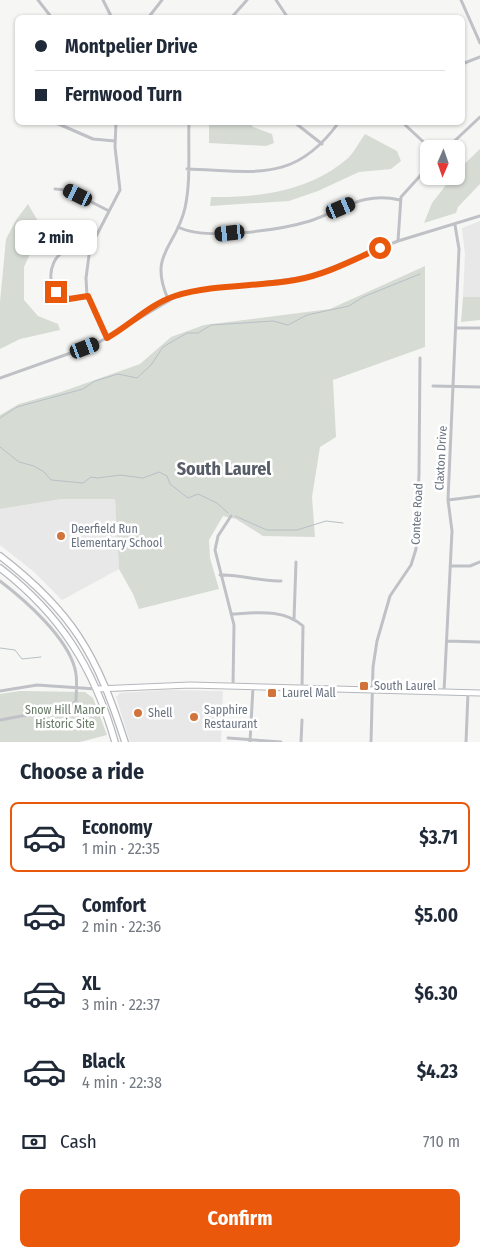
<!DOCTYPE html>
<html lang="en">
<head>
<meta charset="utf-8">
<style>
	body { margin:0; font-family:"Fira Sans Condensed",sans-serif; background:#f6f6f7; color:#1f2937; height:100vh; display:flex; flex-direction:column; font-size:19px; white-space:nowrap }
	* { box-sizing:border-box; margin:0 }
	p { font-size:16px; color:#747a83 }
	.icon { flex:none; width:28px; height:28px; fill:none; stroke:currentColor; stroke-width:2; stroke-linecap:round; stroke-linejoin:round }
	.map { position:relative; height:742px; overflow:hidden }
	.drawer { display:flex; flex-direction:column; background:#fff; flex:1 }
	.drawer>* { flex:none }
	.hud { position:absolute; left:15px; top:15px; width:450px; height:110px; border-radius:8px; box-shadow:0 1px 4px #0004; display:grid; align-content:center; height:110px; padding:0 20px; background:#fff }
	.needle { width:32px; rotate:182deg }
	.controls { position:absolute; left:420px; top:140px; display:grid; gap:10px }
	.controls a { display:grid; place-items:center; width:45px; height:45px; border-radius:8px; background:#fff; box-shadow:0 1px 4px #0004; font-size:25px }
	.end { position:absolute; width:22px; height:22px; margin:-11px; border:6px solid #ea580c; background:#fff; box-shadow:0 0 0 2px #fff }
	.from { border-radius:50% }
	.bubble { position:absolute; height:35px; border-radius:8px; background:#fff; box-shadow:0 1px 4px #0004; font-size:16px; font-weight:700; line-height:35px; text-align:center }
	.car { position:absolute; width:15px; height:30px; margin:-15px -8px; border-radius:6px; box-shadow:0 0 4px 1px #0007; background:linear-gradient(#222 24%,#8ab4d8 0 40%,#222 0 76%,#8ab4d8 0 86%,#222 0) }
	.hud b { display:flex; align-items:center; gap:18px; height:48px; font-size:19px }
	.hud b+b { border-top:1px solid #e0e1e3 }
	.hud i { width:12px; height:12px; background:#1f2937 }
	ul { padding:0; list-style:none }
	li { display:flex; align-items:center; gap:15px; height:70px; margin:0 10px 8px; padding:0 10px; border:2px solid transparent; border-radius:8px }
	li div { flex:1 }
	li b { display:block; font-size:19px }
	li em { font-style:normal; font-weight:700 }
	li.on { border-color:#ea580c }
	li>.icon { width:45px; height:45px; stroke-width:1.5 }
	h2 { padding:0 20px; font-size:22px; line-height:60px }
	.pay { display:flex; align-items:center; gap:12px; height:55px; padding:0 20px; font-size:19px }
	.pay p { margin-inline-start:auto }
	.cta { display:flex; gap:10px; margin-top:auto; padding:10px 20px }
	.cta a { flex:1; height:58px; border-radius:8px; background:#ea580c; color:#fff; font-size:20px; font-weight:700; line-height:58px; text-align:center }
	.map>svg:first-child { display:block }
	.built { fill:#e7e8e7 }
	.green { fill:#d6dbd4 }
	.lines { fill:none; stroke-linecap:round; stroke-linejoin:round }
	.stream { stroke:#b8c0c6; stroke-width:1 }
	.secondary-casing { stroke:#b4b7bc; stroke-width:7 }
	.primary-casing { stroke:#b5b7bc; stroke-width:8 }
	.street { stroke:#bfc1c6; stroke-width:3 }
	.secondary { stroke:#fff; stroke-width:5 }
	.primary { stroke:#fff; stroke-width:5.5 }
	.route { stroke:#ea580c; stroke-width:6 }
	.poi-dot { fill:#d1733a; stroke:#fff; stroke-width:2 }
	.labels { text-anchor:middle; dominant-baseline:central; stroke-width:5; stroke-linejoin:round; paint-order:stroke }
	.street-label { font-size:12px; fill:#697382; stroke:#fff }
	.poi-label { font-size:12px; fill:#697382; stroke:#fff; text-anchor:start }
	.park-label { font-size:12px; fill:#687a67; stroke:#fff }
	.district-label { font-size:18px; font-weight:bold; fill:#565d68; stroke:#fff }
</style>
</head>
<body>
<div class="map">
<svg width="480" height="742" viewBox="0 0 480 742">
	<rect width="100%" height="100%" fill="#f6f7f4"/>
	<path class="built" d="M480 221V297H463L465 254 462 228Z
		M62 499H115L119 569 62 600 34 572 0 545V509Z
		M165 690 223 691 221 742H130L116 697 120 693Z"/>
	<path class="green" d="M209 122 250 123 253 127 272 134 274 143 266 146 209 143Z
		M365 134 397 151 401 161 391 169 359 172 318 191 289 201 210 206 211 197C259 198 309 191 347 159 354 153 359 142 365 134Z
		M480 149V184L458 207 456 213 424 223 432 203 453 176H456L457 171Z
		M28 204 42 228 24 267V300L38 316 58 324 60 330 20 339 0 349V302L6 239 16 220Z
		M425 266V347L333 380 336 437 320 447 312 497 315 537 263 536 236 519 223 516 209 540 210 558 219 589 139 609 133 594 119 569 115 499H62L0 509V415L19 404 61 392 140 364 171 337 204 325 330 309Z
		M463 297H480V320L461 322Z
		M20 691 85 692 93 698 107 735 80 742H0V694Z"/>
	<g class="lines">
		<path class="stream" d="M0 418 17 407 83 389 95 381 118 374 137 378 151 365 163 347 187 333H198L211 325 243 323 273 321 288 325 307 315 349 306 363 297 420 274
			M0 447 19 462 34 466 44 472 51 480 83 483 91 477 98 478 120 475 143 478 159 472 167 476 170 484 188 498 198 494 217 503 228 513
			M235 516 267 530H297L326 521 343 523
			M0 648 15 650 22 659 41 657"/>
		<defs>
			<path id="secondary" d="M97 689 190 685 480 693"/>
			<path id="primary" d="M0 556C73 612 97 655 125 742
				M0 568C61 615 94 668 115 742"/>
		</defs>
		<use href="#secondary" class="secondary-casing"/>
		<use href="#primary" class="primary-casing"/>
		<path class="street" d="M38 0 52 18
			M103 0 112 18
			M276 0 288 18
			M461 0 480 43
			M148 18 162 0
			M231 18 247 0
			M462 64 480 57
			M54 122 93 139 115 141
			M294 122 322 144
			M402 122 431 149
			M446 149 480 117
			M187 169C254 171 295 184 339 122
			M55 189 68 190 109 211
			M178 227C206 241 280 230 310 221 343 210 363 191 400 200
			M398 241 401 197 429 166
			M87 296C42 309 44 258 66 251 73 249 81 252 89 253
			M168 299C148 253 176 248 185 208 191 181 188 150 189 122
			M456 328H480
			M107 338 87 296 86 278 90 248 120 190 115 147 116 122
			M0 378 96 344 177 296 197 291 309 277 398 241 480 216
			M433 386 480 387
			M448 500 480 496
			M231 516 218 536 215 550 234 625 233 686
			M450 566H470L480 562
			M220 575C241 574 260 582 281 581
			M0 581C25 600 67 637 75 669 78 679 76 691 76 701L70 707 0 720
			M231 614C256 613 283 608 303 626L302 689
			M294 619 296 562
			M447 641 480 642
			M0 691 37 685 96 689
			M444 692 452 531 448 500 459 249 455 225
			M228 738 281 742
			M250 742 253 687
			M301 742 302 720
			M371 742 373 667 377 641 390 596 411 565 416 549 419 474 420 358
			M466 742 468 693"/>
		<use href="#secondary" class="secondary"/>
		<use href="#primary" class="primary"/>
	</g>
	<g class="lines">
		<path class="route" d="M56 292 69 299 88 296 107 338C129 326 150 304 175 296 214 284 256 287 295 280 325 275 353 260 380 248"/>
	</g>
	<g class="poi-dot">
		<circle cx="61" cy="536" r="5"/>
		<rect x="359" y="681" width="10" height="10" rx="2.5"/>
		<rect x="267" y="688" width="10" height="10" rx="2.5"/>
		<circle cx="138" cy="713" r="5"/>
		<circle cx="194" cy="717" r="5"/>
	</g>
	<g class="labels">
		<g class="street-label">
			<text transform="translate(441 458) rotate(-87)">Claxton Drive</text>
			<text transform="translate(417 514) rotate(-87)">Contee Road</text>
		</g>
		<g class="poi-label">
			<text x="71" y="529">Deerfield Run<tspan x="71" dy="14">Elementary School</tspan></text>
			<text x="374" y="686">South Laurel</text>
			<text x="282" y="693">Laurel Mall</text>
			<text x="204" y="710">Sapphire<tspan x="204" dy="14">Restaurant</tspan></text>
			<text x="148" y="713">Shell</text>
		</g>
		<g class="park-label">
			<text x="65" y="710">Snow Hill Manor<tspan x="65" dy="14">Historic Site</tspan></text>
		</g>
		<g class="district-label">
			<text x="224" y="469">South Laurel</text>
		</g>
	</g>
</svg>
<div class="controls">
<a><svg class="needle" viewBox="-14 -14 28 28"><path d="M0-13l5 13h-10z" fill="#e53935"/><path d="M0 13l5-13h-10z" fill="#747a83"/></svg></a>
</div>
<i class="end from" style="left:380px;top:248px"></i>
<i class="end" style="left:56px;top:292px"></i>
<div class="bubble" style="left:15px;top:220px;width:82px">2 min</div>
<i class="car" style="left:78px;top:195px;rotate:296deg"></i>
<i class="car" style="left:341px;top:208px;rotate:67deg"></i>
<i class="car" style="left:230px;top:233px;rotate:264deg"></i>
<i class="car" style="left:85px;top:348px;rotate:69deg"></i>
<div class="hud">
<b><i class="from"></i>Montpelier Drive</b>
<b><i></i>Fernwood Turn</b>
</div>
</div>
<section class="drawer">
<h2>Choose a ride</h2>
<ul>
<li class="on"><svg class="icon" aria-label="car" viewBox="0 0 24 24"><path d="M5 17H2v-5l4-1 3-4h7l3 4 3 1v5h-3M9 17h6M6 11h13"/><circle cx="7" cy="17" r="2"/><circle cx="17" cy="17" r="2"/></svg><div><b>Economy</b><p>1 min · 22:35</p></div><em>$3.71</em></li>
<li><svg class="icon" aria-label="car" viewBox="0 0 24 24"><path d="M5 17H2v-5l4-1 3-4h7l3 4 3 1v5h-3M9 17h6M6 11h13"/><circle cx="7" cy="17" r="2"/><circle cx="17" cy="17" r="2"/></svg><div><b>Comfort</b><p>2 min · 22:36</p></div><em>$5.00</em></li>
<li><svg class="icon" aria-label="car" viewBox="0 0 24 24"><path d="M5 17H2v-5l4-1 3-4h7l3 4 3 1v5h-3M9 17h6M6 11h13"/><circle cx="7" cy="17" r="2"/><circle cx="17" cy="17" r="2"/></svg><div><b>XL</b><p>3 min · 22:37</p></div><em>$6.30</em></li>
<li><svg class="icon" aria-label="car" viewBox="0 0 24 24"><path d="M5 17H2v-5l4-1 3-4h7l3 4 3 1v5h-3M9 17h6M6 11h13"/><circle cx="7" cy="17" r="2"/><circle cx="17" cy="17" r="2"/></svg><div><b>Black</b><p>4 min · 22:38</p></div><em>$4.23</em></li>
</ul>
<div class="pay"><svg class="icon" aria-label="cash" viewBox="0 0 24 24"><path d="M3 7h18v10H3z"/><circle cx="12" cy="12" r="2"/></svg>Cash<p>710 m</p></div>
<div class="cta"><a>Confirm</a></div>
</section>
</body>
</html>
